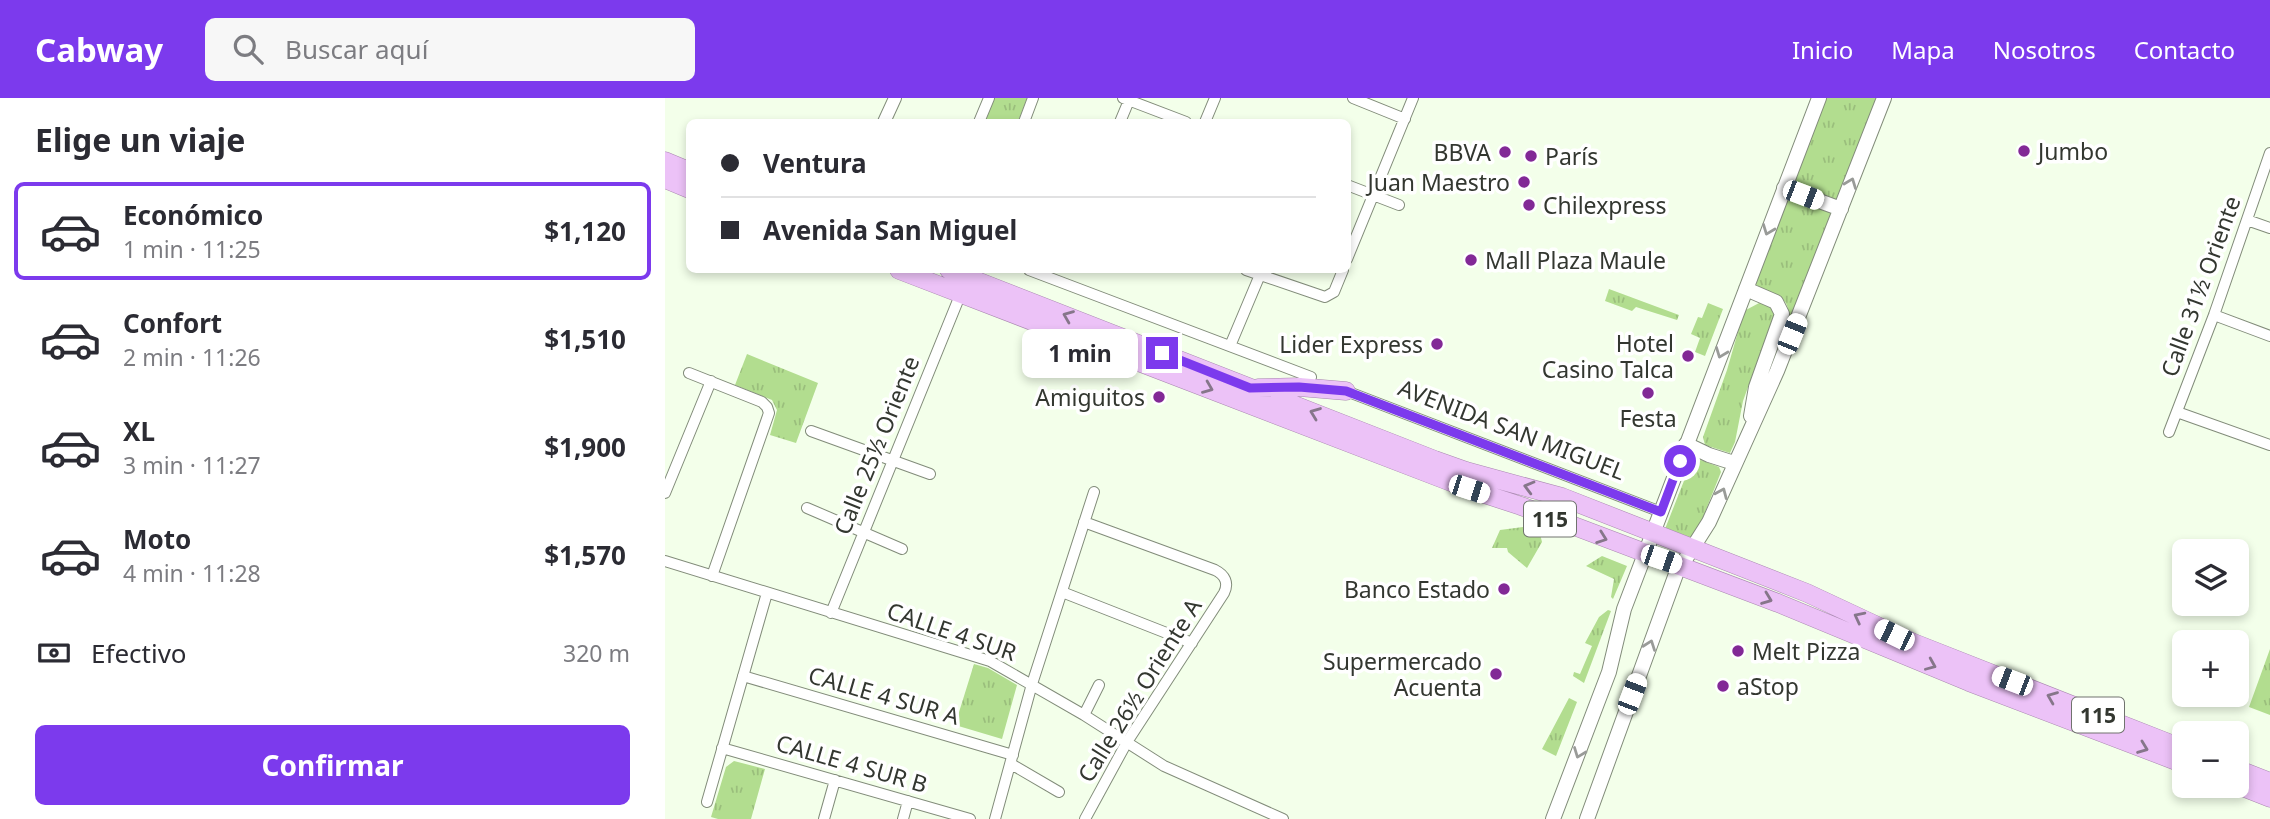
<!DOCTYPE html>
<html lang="es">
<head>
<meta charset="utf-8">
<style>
	body { margin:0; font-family:"Noto Sans",sans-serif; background:#f7f7f7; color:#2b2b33; height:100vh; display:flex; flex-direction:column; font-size:26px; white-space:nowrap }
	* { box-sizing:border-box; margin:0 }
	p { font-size:23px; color:#7c7c81 }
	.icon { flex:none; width:38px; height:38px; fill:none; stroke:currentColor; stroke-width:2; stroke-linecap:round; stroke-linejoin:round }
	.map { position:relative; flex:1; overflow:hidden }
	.panel { display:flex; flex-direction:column; background:#fff; width:665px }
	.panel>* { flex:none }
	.banner { position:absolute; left:21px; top:21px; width:665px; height:154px; border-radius:10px; box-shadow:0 4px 10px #0003; display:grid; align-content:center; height:154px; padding:0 35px; background:#fff }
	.buttons { position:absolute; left:1507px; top:441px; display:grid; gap:14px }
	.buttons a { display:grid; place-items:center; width:77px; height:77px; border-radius:10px; background:#fff; box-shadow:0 4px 10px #0003; font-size:35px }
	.end { position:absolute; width:32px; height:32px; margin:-16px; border:9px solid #7c3aed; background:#fff; box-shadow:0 0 0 4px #fff }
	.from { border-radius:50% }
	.bubble { position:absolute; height:49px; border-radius:10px; background:#fff; box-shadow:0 4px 10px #0003; font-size:23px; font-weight:700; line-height:49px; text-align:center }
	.car { position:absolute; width:21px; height:42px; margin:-21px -10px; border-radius:9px; box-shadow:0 0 5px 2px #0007; background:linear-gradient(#fff 24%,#345 0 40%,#fff 0 76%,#345 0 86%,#fff 0) }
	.banner b { display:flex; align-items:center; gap:24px; height:66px; font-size:26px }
	.banner b+b { border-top:2px solid #e1e1e2 }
	.banner i { width:18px; height:18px; background:#2b2b33 }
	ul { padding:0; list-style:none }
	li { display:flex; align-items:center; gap:21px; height:98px; margin:0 14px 10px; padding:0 21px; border:4px solid transparent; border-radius:10px }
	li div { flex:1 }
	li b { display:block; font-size:26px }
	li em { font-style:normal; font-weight:700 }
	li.current { border-color:#7c3aed }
	li>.icon { width:63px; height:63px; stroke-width:1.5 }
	h2 { padding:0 35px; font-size:32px; line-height:84px }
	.pay { display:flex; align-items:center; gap:18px; height:77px; padding:0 35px; font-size:26px }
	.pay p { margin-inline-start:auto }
	.primary-button { display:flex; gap:14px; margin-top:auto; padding:14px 35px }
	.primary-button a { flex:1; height:80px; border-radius:10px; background:#7c3aed; color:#fff; font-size:28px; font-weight:700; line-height:80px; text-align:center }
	header { display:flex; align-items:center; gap:42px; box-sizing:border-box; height:98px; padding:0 35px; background:#7c3aed; color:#fff }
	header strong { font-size:33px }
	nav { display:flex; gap:38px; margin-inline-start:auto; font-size:24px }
	.search { width:490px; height:63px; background:#f7f7f7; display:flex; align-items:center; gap:18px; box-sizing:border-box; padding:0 24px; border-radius:10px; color:#7c7c81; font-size:26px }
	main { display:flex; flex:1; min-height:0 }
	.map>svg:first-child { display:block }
	.grass { fill:url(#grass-tufts) }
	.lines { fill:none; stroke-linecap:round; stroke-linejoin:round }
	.minor-casing { stroke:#828c7a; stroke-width:12 }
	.tertiary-casing { stroke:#828c7a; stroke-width:14 }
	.secondary-casing { stroke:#828c7a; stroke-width:16 }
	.trunk-casing { stroke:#a988b0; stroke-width:19 }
	.minor { stroke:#fff; stroke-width:10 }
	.tertiary { stroke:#fff; stroke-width:12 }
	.secondary { stroke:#fff; stroke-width:14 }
	.trunk { stroke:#ecc2f7; stroke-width:18 }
	.oneway { stroke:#999b98 }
	.oneway2 { stroke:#86768a }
	.route { stroke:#7c3aed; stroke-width:9 }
	.poi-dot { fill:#822996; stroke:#fff; stroke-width:2.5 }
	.labels { text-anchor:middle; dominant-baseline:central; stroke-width:7; stroke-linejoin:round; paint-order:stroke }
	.shield { fill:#fff; stroke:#70736e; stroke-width:2 }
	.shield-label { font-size:21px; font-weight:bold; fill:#333730 }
	.poi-label { font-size:23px; fill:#333730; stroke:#fff; text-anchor:end }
	.street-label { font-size:23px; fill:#333730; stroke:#fff }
</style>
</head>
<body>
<header>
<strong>Cabway</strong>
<div class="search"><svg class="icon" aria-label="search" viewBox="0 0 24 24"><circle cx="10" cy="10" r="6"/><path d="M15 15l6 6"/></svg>Buscar aquí</div>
<nav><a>Inicio</a><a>Mapa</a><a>Nosotros</a><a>Contacto</a></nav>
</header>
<main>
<section class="panel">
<h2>Elige un viaje</h2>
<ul>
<li class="current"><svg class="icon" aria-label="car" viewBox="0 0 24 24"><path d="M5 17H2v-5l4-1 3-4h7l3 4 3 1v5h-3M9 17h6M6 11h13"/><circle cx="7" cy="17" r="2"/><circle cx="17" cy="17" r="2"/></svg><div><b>Económico</b><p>1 min · 11:25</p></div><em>$1,120</em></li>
<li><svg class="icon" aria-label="car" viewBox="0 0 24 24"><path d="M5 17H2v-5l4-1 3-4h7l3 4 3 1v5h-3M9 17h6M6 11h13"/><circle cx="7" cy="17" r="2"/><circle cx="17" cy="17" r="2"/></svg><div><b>Confort</b><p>2 min · 11:26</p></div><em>$1,510</em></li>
<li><svg class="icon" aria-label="car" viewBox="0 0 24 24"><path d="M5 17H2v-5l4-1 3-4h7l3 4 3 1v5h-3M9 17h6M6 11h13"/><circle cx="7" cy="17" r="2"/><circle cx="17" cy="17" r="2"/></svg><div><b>XL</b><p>3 min · 11:27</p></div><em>$1,900</em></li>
<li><svg class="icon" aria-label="car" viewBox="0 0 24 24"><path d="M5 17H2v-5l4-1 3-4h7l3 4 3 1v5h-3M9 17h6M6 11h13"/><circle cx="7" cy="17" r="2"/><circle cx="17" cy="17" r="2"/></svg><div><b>Moto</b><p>4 min · 11:28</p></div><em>$1,570</em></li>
</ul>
<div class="pay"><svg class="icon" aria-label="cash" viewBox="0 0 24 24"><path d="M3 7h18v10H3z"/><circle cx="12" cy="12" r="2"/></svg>Efectivo<p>320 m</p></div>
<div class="primary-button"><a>Confirmar</a></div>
</section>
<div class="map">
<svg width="1605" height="721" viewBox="0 0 1605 721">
	<defs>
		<pattern id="grass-tufts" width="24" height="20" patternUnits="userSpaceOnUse" patternTransform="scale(1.75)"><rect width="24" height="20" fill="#b2dd8f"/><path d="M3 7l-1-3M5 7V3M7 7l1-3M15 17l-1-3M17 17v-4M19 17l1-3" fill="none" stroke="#9abe7c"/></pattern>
	</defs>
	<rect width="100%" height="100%" fill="#f3ffea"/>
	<path class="grass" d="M328 0H362L353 24H318Z
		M1161 0H1212L1122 236 1118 235C1133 195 1112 203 1089 185Z
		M944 191 1014 217 1012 222 971 209 967 213 940 203Z
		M1096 204 1105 208 1110 214 1078 303 1070 344 1065 355 1040 347 1038 339 1062 272 1079 213Z
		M1043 205 1058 211 1040 258 1030 254 1035 240 1026 236 1033 219 1037 220Z
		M82 256 153 285 131 345 105 337 112 312 107 302 70 287Z
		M1036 362 1054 369 1056 374 1029 442 1000 431 1026 365Z
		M858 429 875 436 877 444 862 470 843 454 842 450H827L835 432Z
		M937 458 962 468 948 501 946 499 949 481 921 468Z
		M943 512 946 513 919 585 908 578 909 574 915 576 927 548 920 545 934 519Z
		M1605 551V617L1584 609Z
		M309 566 323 570 352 587 337 641 290 627Z
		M904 600 912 604 891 658 877 651Z
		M69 663 100 671 86 721H53L46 719 61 669Z"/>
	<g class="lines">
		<defs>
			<path id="minor" d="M458 0 521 24
				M688 0 740 21
				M314 24 324 0
				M359 24 368 0
				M455 24 465 0
				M540 24 550 0
				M682 87 734 107
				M1582 122 1605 130
				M682 161 748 0
				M364 172 646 279
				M581 172 660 199 669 194 678 172
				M1549 217 1605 238
				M565 248 597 172
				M24 275 97 304 102 309 104 315 47 478
				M681 293 996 414
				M1512 314 1605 347
				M146 333 265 376
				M1504 334 1549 217 1605 55
				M0 395 46 283
				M142 410 237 451
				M419 424 550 472C560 477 564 485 559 495L462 644 420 721
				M0 463 325 563 419 617 499 668 618 721
				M397 494 527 545
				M166 515 296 195
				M78 578 348 657
				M419 617 434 587
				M57 650 305 721
				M346 666 394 694
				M42 704 102 495
				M159 721 170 682
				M238 721 243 703
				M330 721 367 586 429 394"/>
			<path id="tertiary" d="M219 24 230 0"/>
			<path id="secondary" d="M1119 90 1176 111
				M1081 191 1111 204 1117 216 1091 289 1086 318
				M1021 346 1044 357 1069 365
				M888 721 944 574 959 511 1154 0
				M922 721 1011 476 1044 424 1112 273 1219 0"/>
			<path id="trunk" d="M0 63 24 73
				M0 81 24 91
				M234 172 804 391 856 408 1113 505 1304 584 1519 666
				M284 172 770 362 801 373 897 399 1142 495 1249 545 1519 651
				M593 290 634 289 681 293
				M1572 671 1605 684
				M1572 687 1605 700"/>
		</defs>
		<use href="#minor" class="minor-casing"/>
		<use href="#tertiary" class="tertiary-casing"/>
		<use href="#secondary" class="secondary-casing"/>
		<use href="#trunk" class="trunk-casing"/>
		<use href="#minor" class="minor"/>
		<use href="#tertiary" class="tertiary"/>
		<use href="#secondary" class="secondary"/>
		<use href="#trunk" class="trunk"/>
	</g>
	<defs><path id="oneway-chevron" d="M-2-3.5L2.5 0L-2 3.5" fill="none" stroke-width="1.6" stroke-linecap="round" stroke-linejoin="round" transform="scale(1.75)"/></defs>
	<g class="oneway">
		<use href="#oneway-chevron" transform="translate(1186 85) rotate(-69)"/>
		<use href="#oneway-chevron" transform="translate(1103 132) rotate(111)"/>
		<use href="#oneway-chevron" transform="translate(1056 255) rotate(111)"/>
		<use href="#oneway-chevron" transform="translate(1057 395) rotate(-67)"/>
		<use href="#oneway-chevron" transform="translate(985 547) rotate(-70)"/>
		<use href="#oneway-chevron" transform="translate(914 655) rotate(111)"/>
	</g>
	<g class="oneway2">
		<use href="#oneway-chevron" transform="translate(403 218) rotate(-158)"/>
		<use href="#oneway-chevron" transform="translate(543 290) rotate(22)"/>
		<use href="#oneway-chevron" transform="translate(650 315) rotate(-159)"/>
		<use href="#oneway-chevron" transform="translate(864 389) rotate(-165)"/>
		<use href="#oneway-chevron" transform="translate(937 440) rotate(20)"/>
		<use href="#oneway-chevron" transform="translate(1102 501) rotate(21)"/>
		<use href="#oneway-chevron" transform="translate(1194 519) rotate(-153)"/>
		<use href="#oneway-chevron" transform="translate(1266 567) rotate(23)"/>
		<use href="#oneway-chevron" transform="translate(1387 599) rotate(-158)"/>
		<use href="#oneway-chevron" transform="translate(1478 650) rotate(21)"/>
	</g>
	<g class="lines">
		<path class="route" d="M497 255 585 290 634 289 681 293 996 414 1015 363"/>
	</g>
	<g class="poi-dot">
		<circle cx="1359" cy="53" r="7"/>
		<circle cx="840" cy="54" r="7"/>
		<circle cx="866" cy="58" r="7"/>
		<circle cx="859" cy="84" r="7"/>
		<circle cx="864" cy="107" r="7"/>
		<circle cx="806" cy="162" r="7"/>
		<circle cx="772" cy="246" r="7"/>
		<circle cx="1023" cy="258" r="7"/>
		<circle cx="983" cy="295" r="7"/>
		<circle cx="494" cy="299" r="7"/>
		<circle cx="839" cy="491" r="7"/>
		<circle cx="1073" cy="553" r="7"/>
		<circle cx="831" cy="576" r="7"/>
		<circle cx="1058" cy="588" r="7"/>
	</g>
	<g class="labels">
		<g class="shield">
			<rect x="859" y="403.5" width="52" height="35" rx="5"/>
			<rect x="1407" y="599.5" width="52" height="35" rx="5"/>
		</g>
		<g class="shield-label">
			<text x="885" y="421">115</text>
			<text x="1433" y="617">115</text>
		</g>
		<g class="poi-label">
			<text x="1373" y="53" text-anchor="start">Jumbo</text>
			<text x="826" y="54">BBVA</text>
			<text x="880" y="58" text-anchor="start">París</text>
			<text x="845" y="84">Juan Maestro</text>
			<text x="878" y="107" text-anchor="start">Chilexpress</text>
			<text x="820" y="162" text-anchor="start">Mall Plaza Maule</text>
			<text x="1009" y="245">Hotel<tspan x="1009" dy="26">Casino Talca</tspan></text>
			<text x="758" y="246">Lider Express</text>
			<text x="480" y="299">Amiguitos</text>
			<text x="983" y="320" text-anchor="middle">Festa</text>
			<text x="825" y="491">Banco Estado</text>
			<text x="1087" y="553" text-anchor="start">Melt Pizza</text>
			<text x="817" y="563">Supermercado<tspan x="817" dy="26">Acuenta</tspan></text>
			<text x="1072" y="588" text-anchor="start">aStop</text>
		</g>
		<g class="street-label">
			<text transform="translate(1535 188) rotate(-70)">Calle 31½ Oriente</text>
			<text transform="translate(847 331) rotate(21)">AVENIDA SAN MIGUEL</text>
			<text transform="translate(211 347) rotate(-68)">Calle 25½ Oriente</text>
			<text transform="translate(287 533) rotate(19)">CALLE 4 SUR</text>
			<text transform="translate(474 592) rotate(-58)">Calle 26½ Oriente A</text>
			<text transform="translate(219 597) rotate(16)">CALLE 4 SUR A</text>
			<text transform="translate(187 665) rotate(16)">CALLE 4 SUR B</text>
		</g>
	</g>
</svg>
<div class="buttons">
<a><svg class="icon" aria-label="layers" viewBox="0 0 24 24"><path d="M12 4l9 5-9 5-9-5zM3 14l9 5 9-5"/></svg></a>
<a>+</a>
<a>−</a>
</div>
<i class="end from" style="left:1015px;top:363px"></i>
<i class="end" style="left:497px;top:255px"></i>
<div class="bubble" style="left:357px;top:231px;width:116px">1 min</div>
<i class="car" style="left:1138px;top:97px;rotate:111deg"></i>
<i class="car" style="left:1127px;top:236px;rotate:22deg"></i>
<i class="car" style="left:804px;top:391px;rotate:108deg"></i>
<i class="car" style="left:996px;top:461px;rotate:109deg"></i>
<i class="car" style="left:1229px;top:537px;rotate:296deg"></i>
<i class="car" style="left:1347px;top:583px;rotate:291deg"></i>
<i class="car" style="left:967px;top:596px;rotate:21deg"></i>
<div class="banner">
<b><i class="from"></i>Ventura</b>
<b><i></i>Avenida San Miguel</b>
</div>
</div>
</main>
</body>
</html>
